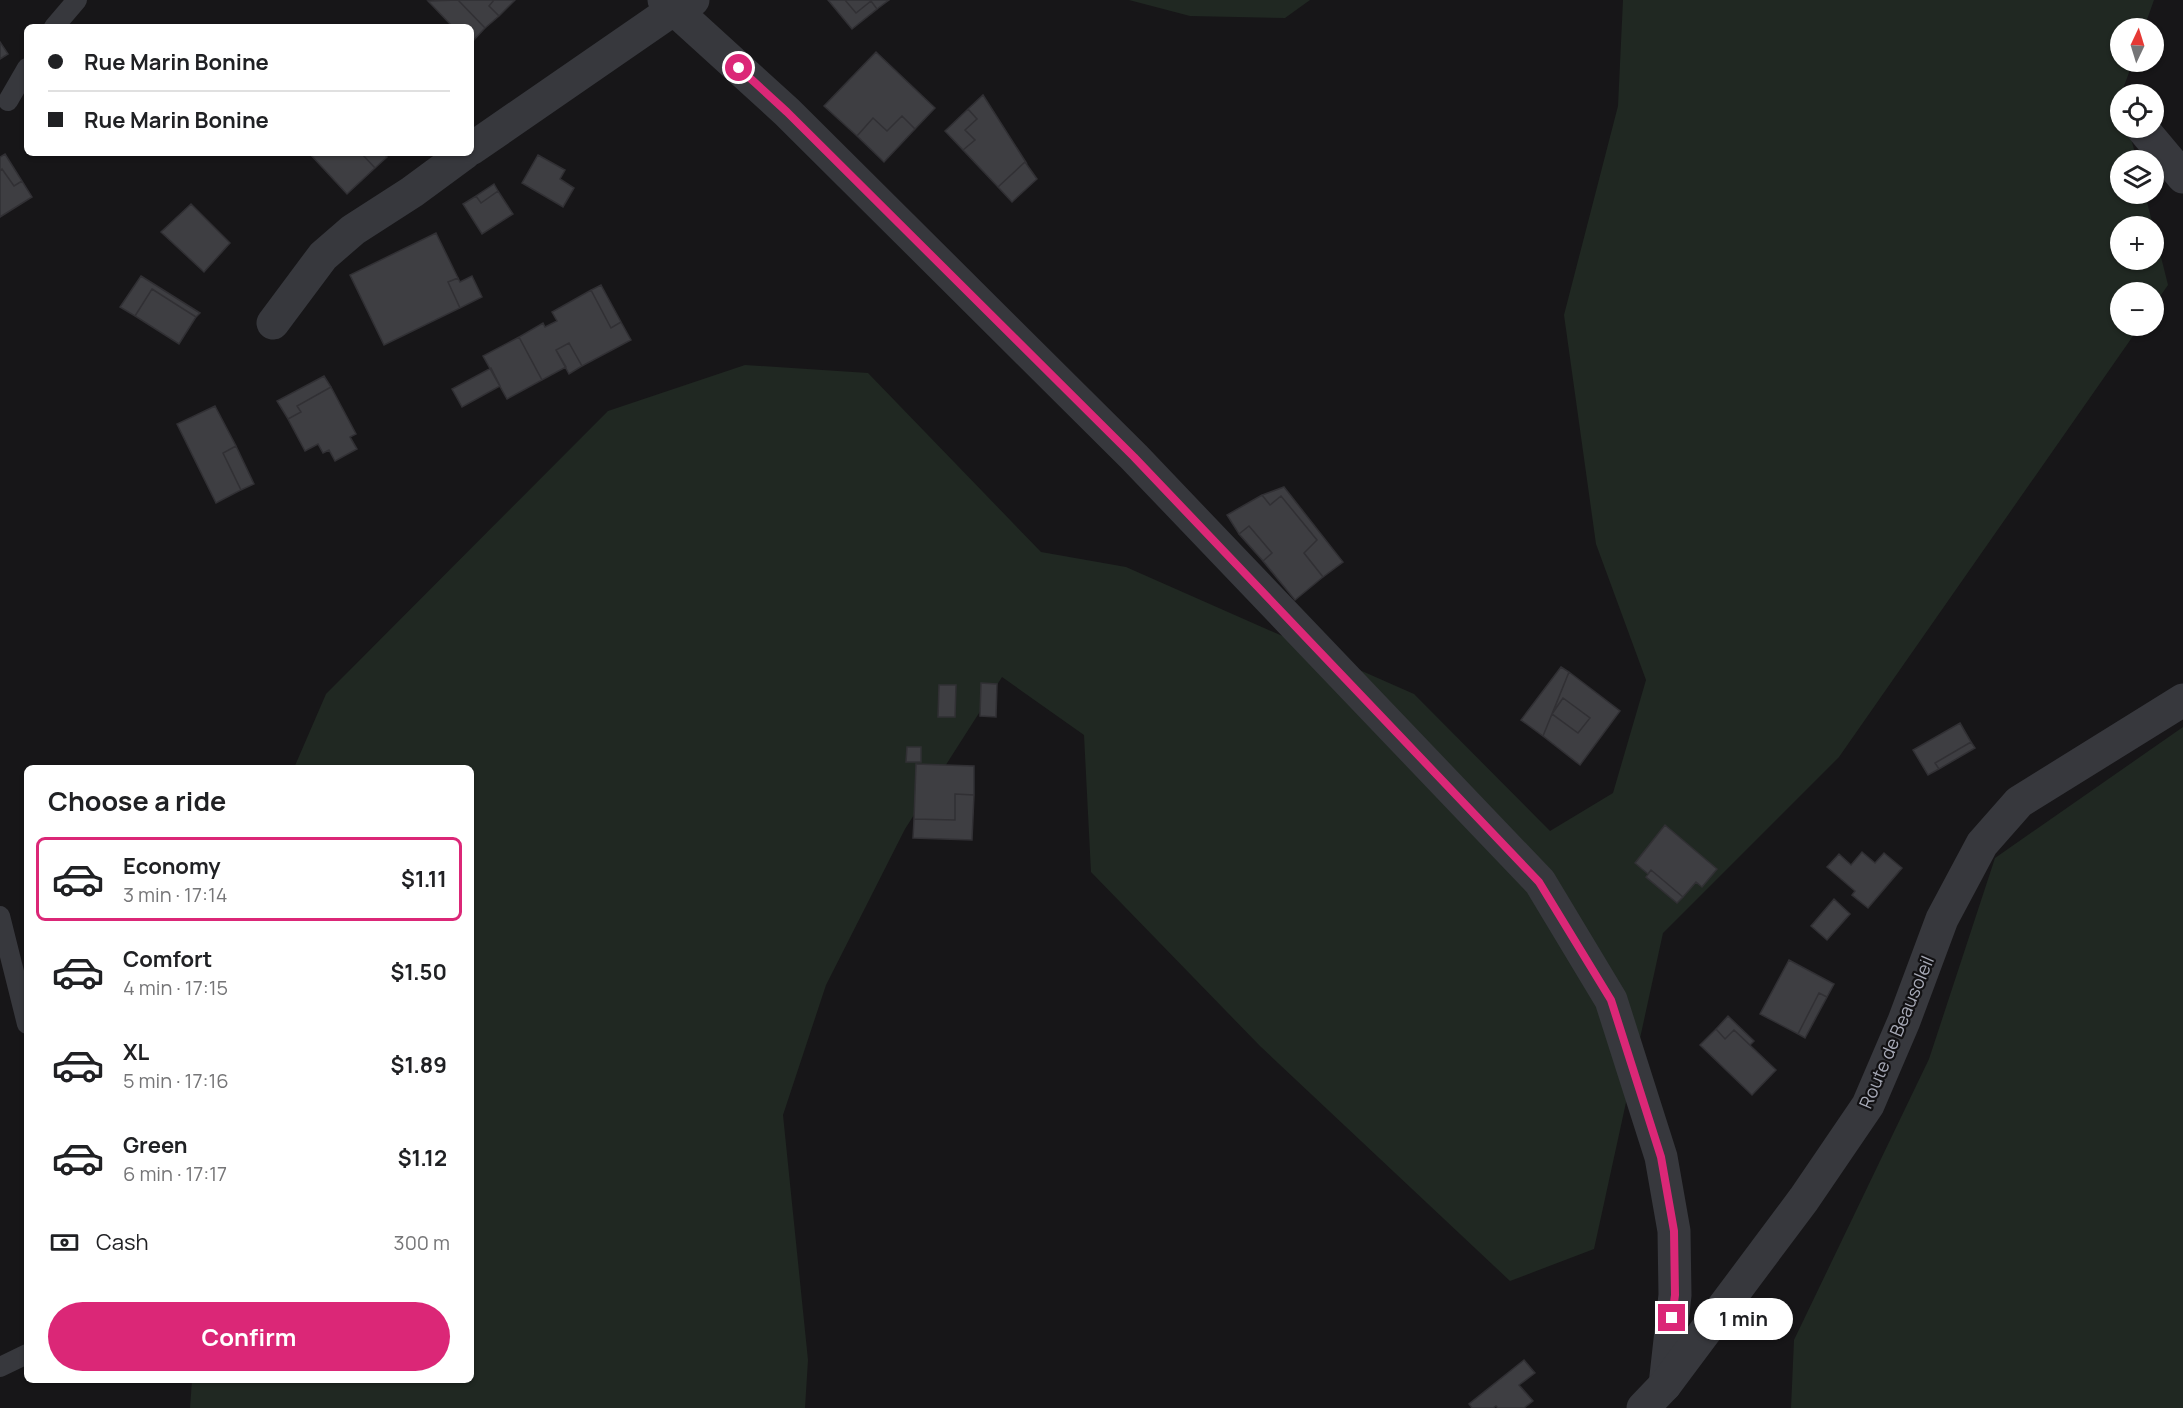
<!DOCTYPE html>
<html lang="en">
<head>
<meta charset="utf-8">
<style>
	body { margin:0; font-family:Manrope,sans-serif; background:#f2f2f2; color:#202124; height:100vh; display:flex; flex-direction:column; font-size:22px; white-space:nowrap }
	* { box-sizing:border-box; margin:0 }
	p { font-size:20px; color:#757577 }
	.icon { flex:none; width:33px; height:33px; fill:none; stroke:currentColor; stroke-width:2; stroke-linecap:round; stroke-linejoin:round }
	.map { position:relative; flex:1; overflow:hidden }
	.drawer { position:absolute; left:24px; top:765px; width:450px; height:618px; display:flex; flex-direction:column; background:#fff; border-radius:9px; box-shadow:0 2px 4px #0004 }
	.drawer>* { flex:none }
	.banner { position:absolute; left:24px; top:24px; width:450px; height:132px; border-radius:9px; box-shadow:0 2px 4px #0004; display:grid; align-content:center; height:132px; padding:0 24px; background:#fff }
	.needle { width:39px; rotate:4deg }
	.tools { position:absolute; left:2110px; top:18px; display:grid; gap:12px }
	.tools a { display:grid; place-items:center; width:54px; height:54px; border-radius:50%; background:#fff; box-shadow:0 2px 4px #0004; font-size:30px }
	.end { position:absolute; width:27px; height:27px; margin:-14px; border:8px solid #db2777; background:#fff; box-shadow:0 0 0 3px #fff }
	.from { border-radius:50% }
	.bubble { position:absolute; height:42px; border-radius:21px; background:#fff; box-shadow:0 2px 4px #0004; font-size:20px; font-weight:700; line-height:42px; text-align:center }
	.banner b { display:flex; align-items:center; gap:21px; height:57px; font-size:22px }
	.banner b+b { border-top:2px solid #e0e0e0 }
	.banner i { width:15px; height:15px; background:#202124 }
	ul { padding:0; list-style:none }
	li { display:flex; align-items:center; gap:18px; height:84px; margin:0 12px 9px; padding:0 12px; border:3px solid transparent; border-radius:9px }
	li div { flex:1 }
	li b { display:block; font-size:22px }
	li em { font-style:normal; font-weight:700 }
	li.current { border-color:#db2777 }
	li>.icon { width:54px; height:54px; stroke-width:1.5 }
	h2 { padding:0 24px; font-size:27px; line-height:72px }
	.pay { display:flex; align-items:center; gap:15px; height:66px; padding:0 24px; font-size:22px }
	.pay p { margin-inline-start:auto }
	.button { display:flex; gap:12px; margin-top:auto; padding:12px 24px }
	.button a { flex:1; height:69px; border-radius:36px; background:#db2777; color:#fff; font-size:24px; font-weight:700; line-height:69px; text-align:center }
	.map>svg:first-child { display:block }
	.green { fill:#202822 }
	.building { fill:#3e3e42; stroke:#313034; stroke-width:1.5 }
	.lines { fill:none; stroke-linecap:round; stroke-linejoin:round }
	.service { stroke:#37383d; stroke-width:20 }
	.minor { stroke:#37383d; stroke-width:33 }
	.tertiary { stroke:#37383d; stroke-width:33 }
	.route { stroke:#db2777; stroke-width:8 }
	.labels { text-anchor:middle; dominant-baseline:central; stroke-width:4.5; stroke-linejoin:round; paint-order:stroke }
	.street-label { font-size:18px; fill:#a8abb8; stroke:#121113 }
</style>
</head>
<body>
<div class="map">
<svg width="2183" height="1408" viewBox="0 0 2183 1408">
	<rect width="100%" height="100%" fill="#171618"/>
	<path class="green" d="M1129 0H1310L1285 18 1190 16Z
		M1623 0H2154L2144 28H2121V62H2133L2121 94V128H2128L2137 160H2121V194H2145L2153 226H2121V260H2154V229L2168 285 2154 305V292H2121V326H2140L1839 757 1663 933 1594 1249 1510 1281 1260 1046 1091 872 1084 735 1002 677 905 829 826 985 783 1115 808 1360 805 1408H190L192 1380H471V768H294L326 694 608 411 745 365 868 373 1041 552 1126 567 1414 694 1550 831 1613 793 1646 680 1596 544 1564 315 1618 106Z
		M2183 727V1408H1791L1794 1340 1929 1059 1995 858Z"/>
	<path class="building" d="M458 0 485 28 471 43V27H453L428 1Z
		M458 0H494L489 6 499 16 485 28Z
		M494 0H515L499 16 489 6Z
		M828 0H845L856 13 871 1 877 9 852 29Z
		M845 0H889L877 9 871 1 856 13Z
		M0 42 8 54 0 59Z
		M876 52 935 108 915 129 902 116 887 131 873 118 857 136 824 106Z
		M983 95 1027 164 1025 162 998 187 963 150 975 140 965 130 977 119 968 109Z
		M968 109 977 119 965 130 975 140 963 150 945 131Z
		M902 116 915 129 884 162 857 136 873 118 887 131Z
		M309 153H361L375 168 347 194Z
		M361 153H383L387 157 375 168Z
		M5 154 22 181 14 186 2 169 0 171V157Z
		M538 155 565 170 560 179 574 188 563 207 522 183Z
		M1025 162 1037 179 1012 202 998 187Z
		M2 169 14 186 22 181 32 197 0 217V171Z
		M494 184 498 191 481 203 476 196Z
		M498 191 513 214 482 234 463 204 476 196 481 203Z
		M191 204 230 243 204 272 161 232Z
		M436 233 458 278 448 282 460 308 384 345 350 275Z
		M141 276 200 313 196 317 152 289 135 316 120 307Z
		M472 276 482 297 460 308 448 282 458 278 460 282Z
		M601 285 621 322 611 328 591 290Z
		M152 289 196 317 179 344 135 316Z
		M591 290 611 328 621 322 631 340 582 366 569 343 556 350 566 367 542 380 519 337 543 323 545 327 557 321 552 312Z
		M519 337 542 380 507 399 483 356Z
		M569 343 582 366 569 374 556 350Z
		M491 368 500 386 462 407 452 389Z
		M324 376 331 387 297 406 301 412 288 419 277 401Z
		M331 387 356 434 350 437 357 449 335 461 329 450 323 453 318 444 305 451 288 419 301 412 297 406Z
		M215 406 236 446 223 453 241 490 216 503 177 424Z
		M236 446 254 484 241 490 223 453Z
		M1284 487 1343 562 1323 577 1304 553 1317 540 1281 496 1270 505 1262 495Z
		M1262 495 1270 505 1281 496 1317 540 1304 553 1323 577 1295 600 1263 561 1272 553 1249 526 1239 534 1227 515Z
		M1249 526 1272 553 1263 561 1239 534Z
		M1561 667 1569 672 1543 736 1521 720Z
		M1569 672 1620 711 1580 765 1543 736 1552 714 1578 733 1590 718 1563 698 1553 712Z
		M981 683 997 684 996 717 980 716Z
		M939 685H956L955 717H938Z
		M1563 698 1590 718 1578 733 1552 714Z
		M1960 723 1971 742 1935 763 1939 769 1928 775 1913 750Z
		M1971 742 1975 748 1939 769 1935 763Z
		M907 747H921V762H906Z
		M916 764 974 766V795L955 794V820L914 819Z
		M955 794 974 795 972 840 913 838 914 819 955 820Z
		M1665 825 1717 869 1702 887 1696 882 1683 897 1651 870 1648 874 1635 863Z
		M1862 852 1875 863 1884 853 1902 868 1868 908 1852 895 1855 891 1827 867 1839 854 1851 865Z
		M1651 870 1683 897 1677 903 1646 877Z
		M1834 899 1850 914 1827 940 1811 926Z
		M1789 960 1834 984 1827 997 1819 993 1798 1034 1760 1014Z
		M1819 993 1827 997 1805 1038 1798 1034Z
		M1728 1016 1754 1041 1750 1045 1734 1030 1725 1039 1716 1029Z
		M1716 1029 1725 1039 1734 1030 1776 1070 1752 1095 1700 1045Z
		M1524 1360 1535 1373 1519 1385 1533 1401 1524 1408H1498L1496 1406 1493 1408H1472L1469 1404Z"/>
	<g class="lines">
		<path class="service" d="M54 27 77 0
			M8 101 27 68
			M0 916 27 1024
			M0 1367 27 1354"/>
		<path class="minor" d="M664 0 787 112 1134 457 1540 882 1611 1000 1661 1157 1674 1231 1675 1295 1665 1385
			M2142 128 2183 177
			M471 149 674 9 693 0
			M273 323 323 256 353 230 412 192 465 153"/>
		<path class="tertiary" d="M1643 1408 1665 1385 1804 1199 1868 1105 1904 1021 1942 919 1982 844 2019 802 2183 700"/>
	</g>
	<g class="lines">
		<path class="route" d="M739 68 787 112 1134 457 1539 882 1611 1000 1661 1157 1674 1231 1675 1295 1672 1318"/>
	</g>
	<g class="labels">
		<g class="street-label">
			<text transform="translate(1896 1032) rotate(-67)">Route de Beausoleil</text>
		</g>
	</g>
</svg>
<div class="tools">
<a><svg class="needle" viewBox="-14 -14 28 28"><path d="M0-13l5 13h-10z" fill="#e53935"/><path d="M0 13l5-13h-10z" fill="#757577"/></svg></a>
<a><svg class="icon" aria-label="locate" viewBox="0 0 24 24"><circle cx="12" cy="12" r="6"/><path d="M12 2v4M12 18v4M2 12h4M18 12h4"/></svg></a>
<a><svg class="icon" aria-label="layers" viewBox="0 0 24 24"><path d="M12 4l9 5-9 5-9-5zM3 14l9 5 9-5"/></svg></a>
<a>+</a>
<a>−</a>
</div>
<i class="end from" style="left:739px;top:68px"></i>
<i class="end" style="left:1672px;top:1318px"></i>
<div class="bubble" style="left:1694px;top:1298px;width:99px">1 min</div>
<div class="banner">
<b><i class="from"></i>Rue Marin Bonine</b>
<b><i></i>Rue Marin Bonine</b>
</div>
<section class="drawer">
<h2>Choose a ride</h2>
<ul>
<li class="current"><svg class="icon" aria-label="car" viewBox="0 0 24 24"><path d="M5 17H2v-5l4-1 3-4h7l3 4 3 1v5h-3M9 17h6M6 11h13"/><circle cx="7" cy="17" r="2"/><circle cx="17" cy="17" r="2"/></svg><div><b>Economy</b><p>3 min · 17:14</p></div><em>$1.11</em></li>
<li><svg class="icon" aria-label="car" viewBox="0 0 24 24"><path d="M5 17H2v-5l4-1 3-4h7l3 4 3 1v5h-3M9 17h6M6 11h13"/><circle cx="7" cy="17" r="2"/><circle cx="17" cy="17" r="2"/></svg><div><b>Comfort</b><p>4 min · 17:15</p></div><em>$1.50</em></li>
<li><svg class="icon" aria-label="car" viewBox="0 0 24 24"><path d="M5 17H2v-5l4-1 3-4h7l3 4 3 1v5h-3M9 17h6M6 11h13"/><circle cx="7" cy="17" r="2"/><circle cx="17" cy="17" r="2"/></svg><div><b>XL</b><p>5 min · 17:16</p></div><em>$1.89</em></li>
<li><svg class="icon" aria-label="car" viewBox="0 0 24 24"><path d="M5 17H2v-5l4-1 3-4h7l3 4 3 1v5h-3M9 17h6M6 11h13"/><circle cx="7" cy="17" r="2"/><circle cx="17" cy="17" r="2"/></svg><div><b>Green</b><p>6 min · 17:17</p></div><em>$1.12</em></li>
</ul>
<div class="pay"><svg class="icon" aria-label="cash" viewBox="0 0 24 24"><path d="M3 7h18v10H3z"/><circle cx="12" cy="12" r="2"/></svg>Cash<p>300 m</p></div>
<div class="button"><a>Confirm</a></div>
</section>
</div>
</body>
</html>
